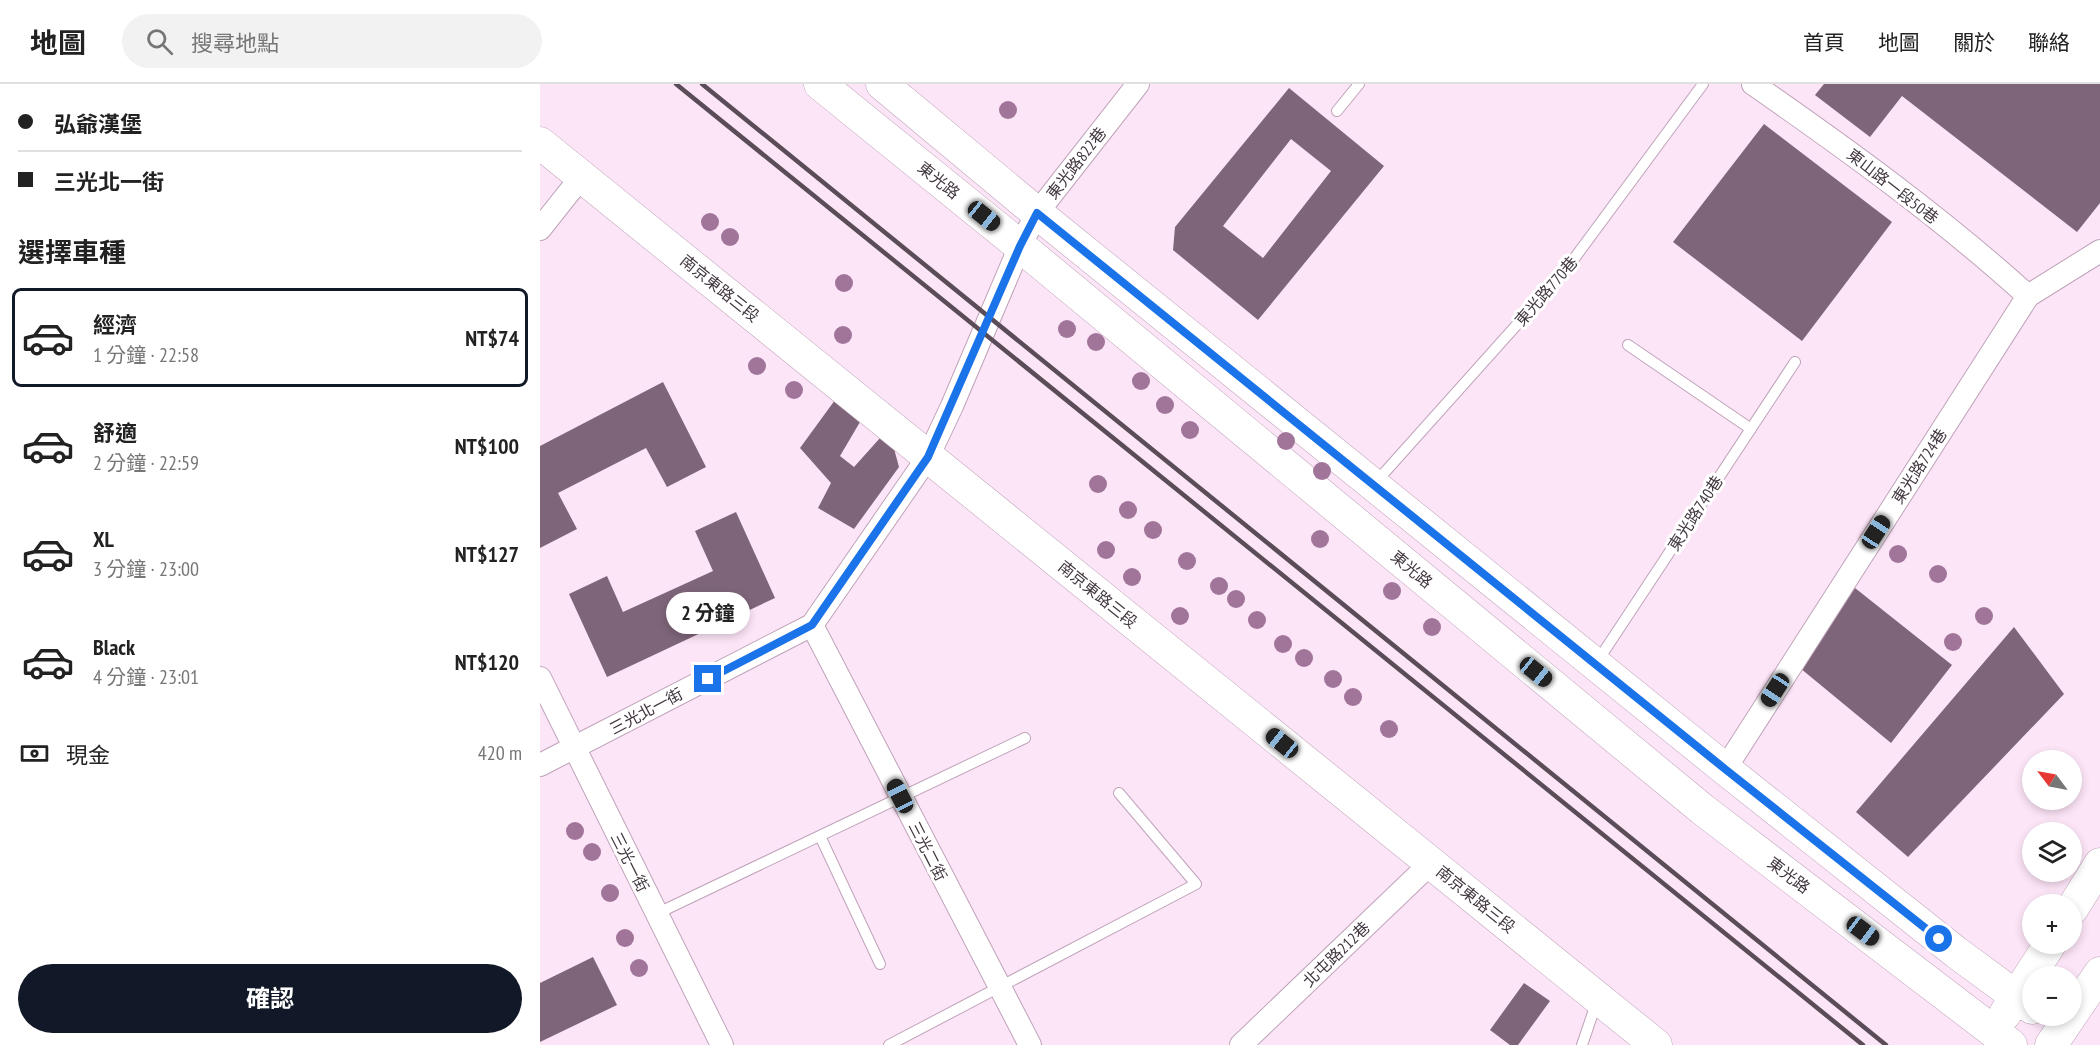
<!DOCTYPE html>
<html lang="zh-TW">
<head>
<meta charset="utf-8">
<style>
	body { margin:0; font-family:"PT Sans Narrow","Noto Sans TC",sans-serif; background:#f2f2f2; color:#222; height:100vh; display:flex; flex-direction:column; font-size:22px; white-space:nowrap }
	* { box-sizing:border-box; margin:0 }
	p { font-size:20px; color:#767676 }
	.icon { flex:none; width:33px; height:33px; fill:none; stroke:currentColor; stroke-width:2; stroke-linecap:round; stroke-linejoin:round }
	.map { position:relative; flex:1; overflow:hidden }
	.sheet { display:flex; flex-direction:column; background:#fff; width:540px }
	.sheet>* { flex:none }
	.top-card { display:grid; align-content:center; height:132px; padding:0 18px; background:#fff }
	.needle { width:39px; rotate:302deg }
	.buttons { position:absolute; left:1482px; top:666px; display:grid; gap:12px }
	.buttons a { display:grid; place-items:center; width:60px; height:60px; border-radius:50%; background:#fff; box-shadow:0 3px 9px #0003; font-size:30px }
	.end { position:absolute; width:27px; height:27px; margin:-14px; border:8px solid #1a73e8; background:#fff; box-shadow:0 0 0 3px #fff }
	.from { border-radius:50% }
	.bubble { position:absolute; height:42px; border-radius:21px; background:#fff; box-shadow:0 3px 9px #0003; font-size:20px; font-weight:700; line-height:42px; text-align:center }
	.car { position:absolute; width:18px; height:36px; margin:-18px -9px; border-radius:8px; box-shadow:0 0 4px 2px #0007; background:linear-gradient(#222 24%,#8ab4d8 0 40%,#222 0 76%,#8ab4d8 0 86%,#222 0) }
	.top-card b { display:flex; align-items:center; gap:21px; height:57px; font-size:22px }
	.top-card b+b { border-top:2px solid #e0e0e0 }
	.top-card i { width:15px; height:15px; background:#222 }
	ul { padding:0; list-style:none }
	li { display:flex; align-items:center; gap:18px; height:99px; margin:0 12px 9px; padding:0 6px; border:3px solid transparent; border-radius:9px }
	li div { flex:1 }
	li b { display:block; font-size:22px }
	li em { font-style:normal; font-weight:700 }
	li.current { border-color:#111827 }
	li>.icon { width:54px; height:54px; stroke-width:1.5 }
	h2 { padding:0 18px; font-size:27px; line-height:72px }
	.pay { display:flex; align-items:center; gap:15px; height:66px; padding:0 18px; font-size:22px }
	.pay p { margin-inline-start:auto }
	.button { display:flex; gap:12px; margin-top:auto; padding:12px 18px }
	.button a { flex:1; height:69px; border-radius:36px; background:#111827; color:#fff; font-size:24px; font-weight:700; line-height:69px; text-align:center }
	header { display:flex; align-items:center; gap:36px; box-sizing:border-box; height:84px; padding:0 30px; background:#fff; border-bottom:2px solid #e0e0e0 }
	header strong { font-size:28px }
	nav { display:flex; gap:33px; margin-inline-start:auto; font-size:21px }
	.search { width:420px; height:54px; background:#f2f2f2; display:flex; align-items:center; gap:15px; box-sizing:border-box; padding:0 21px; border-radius:33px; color:#767676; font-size:22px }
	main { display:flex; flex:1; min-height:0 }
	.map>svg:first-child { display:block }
	.building { fill:#7e6579; fill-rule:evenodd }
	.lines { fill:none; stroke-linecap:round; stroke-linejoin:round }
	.lane-casing { stroke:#bfa3b9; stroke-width:12 }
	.street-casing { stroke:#bfa3b9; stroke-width:24 }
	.secondary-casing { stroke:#bfa3b9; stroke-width:33 }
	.lane { stroke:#fff; stroke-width:10 }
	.street { stroke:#fff; stroke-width:22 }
	.secondary { stroke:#fff; stroke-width:32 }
	.rail { stroke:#5a4d58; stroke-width:4.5 }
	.tree { fill:#a1749a }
	.route { stroke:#1a73e8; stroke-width:8 }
	.labels { text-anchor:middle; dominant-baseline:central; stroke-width:6; stroke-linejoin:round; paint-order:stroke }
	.street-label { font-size:16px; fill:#423740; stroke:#fff }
</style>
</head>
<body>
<header>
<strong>地圖</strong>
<div class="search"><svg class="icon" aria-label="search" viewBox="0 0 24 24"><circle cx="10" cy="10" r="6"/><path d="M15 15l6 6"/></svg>搜尋地點</div>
<nav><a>首頁</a><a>地圖</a><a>關於</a><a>聯絡</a></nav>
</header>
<main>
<section class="sheet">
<div class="top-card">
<b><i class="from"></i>弘爺漢堡</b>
<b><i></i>三光北一街</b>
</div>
<h2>選擇車種</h2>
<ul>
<li class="current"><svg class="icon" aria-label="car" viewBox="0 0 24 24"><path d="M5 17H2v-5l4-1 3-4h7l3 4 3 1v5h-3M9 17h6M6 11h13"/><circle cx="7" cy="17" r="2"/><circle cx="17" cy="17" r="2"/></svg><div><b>經濟</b><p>1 分鐘 · 22:58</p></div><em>NT$74</em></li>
<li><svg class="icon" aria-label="car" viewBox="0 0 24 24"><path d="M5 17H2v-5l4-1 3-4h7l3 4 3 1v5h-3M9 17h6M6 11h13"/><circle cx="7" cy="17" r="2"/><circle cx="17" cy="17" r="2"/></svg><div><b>舒適</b><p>2 分鐘 · 22:59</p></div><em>NT$100</em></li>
<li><svg class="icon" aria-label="car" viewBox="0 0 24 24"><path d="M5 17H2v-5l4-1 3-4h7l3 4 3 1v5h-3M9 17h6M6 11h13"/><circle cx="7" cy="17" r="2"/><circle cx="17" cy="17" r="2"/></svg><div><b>XL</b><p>3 分鐘 · 23:00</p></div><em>NT$127</em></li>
<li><svg class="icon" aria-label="car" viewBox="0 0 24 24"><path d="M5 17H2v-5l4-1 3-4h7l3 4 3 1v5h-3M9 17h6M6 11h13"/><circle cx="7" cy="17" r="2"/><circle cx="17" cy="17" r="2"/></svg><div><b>Black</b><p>4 分鐘 · 23:01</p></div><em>NT$120</em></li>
</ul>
<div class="pay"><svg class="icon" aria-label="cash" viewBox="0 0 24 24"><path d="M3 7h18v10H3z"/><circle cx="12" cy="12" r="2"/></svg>現金<p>420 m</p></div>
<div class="button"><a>確認</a></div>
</section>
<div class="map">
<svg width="1560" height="961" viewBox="0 0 1560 961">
	<rect width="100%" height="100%" fill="#fde5f8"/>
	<path class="building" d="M1284 0H1560V119L1537 148 1362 12 1330 53 1275 11Z
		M749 4 844 82 718 236 633 166 635 143ZM751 55 791 87 723 174 683 142Z
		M1224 40 1352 138 1262 257 1133 158Z
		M123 298 166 383 127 403 106 364 18 409 37 445 0 464V362Z
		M295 316 320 338 300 372 314 383 340 354 353 361 359 383 314 445 278 424 291 399 260 364Z
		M196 428 235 514 67 593 29 510 67 492 83 528 173 487 155 447Z
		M1315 504 1412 581 1351 659 1260 584Z
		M1474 543 1524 610 1368 773 1316 728Z
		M53 873 77 921 0 958V899Z
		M984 899 1010 917 978 961H970L950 946Z"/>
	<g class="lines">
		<defs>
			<path id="lane" d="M797 27 819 0
				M1088 261 1211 345
				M836 398 1025 187 1163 0
				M1057 578 1255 278
				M280 752 340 880
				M116 830 485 654
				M349 961 656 800 579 709
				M1042 961 1057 917"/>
			<path id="street" d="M1213 0C1308 66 1402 134 1488 212
				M0 145 42 92
				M272 541 490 961
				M0 594 182 961
				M0 681 272 541 388 373 412 322 480 162 497 129 598 0
				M1185 685 1488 212 1560 167
				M701 961 891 779"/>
			<path id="secondary" d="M280 0 480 162 1162 725 1471 961
				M342 0 497 129 1185 685 1417 869 1492 924
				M0 59 1116 961
				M1532 825 1560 780
				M1465 930 1510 860
				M1511 961 1560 889"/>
		</defs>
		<use href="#lane" class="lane-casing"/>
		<use href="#street" class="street-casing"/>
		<use href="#secondary" class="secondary-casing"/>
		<use href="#lane" class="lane"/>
		<use href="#street" class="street"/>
		<use href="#secondary" class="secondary"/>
		<path class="rail" d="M136 0 1323 961
			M162 0 1346 961"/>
	</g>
	<g class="tree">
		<circle cx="468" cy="26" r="9"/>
		<circle cx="170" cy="138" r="9"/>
		<circle cx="190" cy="153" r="9"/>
		<circle cx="304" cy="199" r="9"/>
		<circle cx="527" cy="245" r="9"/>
		<circle cx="303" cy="251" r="9"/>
		<circle cx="556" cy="258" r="9"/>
		<circle cx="217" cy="282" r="9"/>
		<circle cx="601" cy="297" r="9"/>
		<circle cx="254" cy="306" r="9"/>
		<circle cx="625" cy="321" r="9"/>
		<circle cx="650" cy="346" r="9"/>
		<circle cx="746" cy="357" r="9"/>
		<circle cx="782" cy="387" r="9"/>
		<circle cx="558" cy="400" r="9"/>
		<circle cx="588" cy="426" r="9"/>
		<circle cx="613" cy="446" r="9"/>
		<circle cx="780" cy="455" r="9"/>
		<circle cx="566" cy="466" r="9"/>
		<circle cx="1358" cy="470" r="9"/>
		<circle cx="647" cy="477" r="9"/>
		<circle cx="1398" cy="490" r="9"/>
		<circle cx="592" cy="493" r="9"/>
		<circle cx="679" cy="502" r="9"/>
		<circle cx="852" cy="507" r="9"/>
		<circle cx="696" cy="515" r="9"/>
		<circle cx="640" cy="532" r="9"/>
		<circle cx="1444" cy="532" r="9"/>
		<circle cx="717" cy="536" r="9"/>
		<circle cx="892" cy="543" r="9"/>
		<circle cx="1413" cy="558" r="9"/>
		<circle cx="743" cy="560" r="9"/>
		<circle cx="764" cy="574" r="9"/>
		<circle cx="793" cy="595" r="9"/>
		<circle cx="813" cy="613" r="9"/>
		<circle cx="849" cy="645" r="9"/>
		<circle cx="35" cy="747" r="9"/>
		<circle cx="52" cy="768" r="9"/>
		<circle cx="70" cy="809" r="9"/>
		<circle cx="85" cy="854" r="9"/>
		<circle cx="99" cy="884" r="9"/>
	</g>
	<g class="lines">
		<path class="route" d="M168 595 272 541 388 373 480 162 497 129 1185 685 1399 855"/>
	</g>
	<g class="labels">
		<g class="street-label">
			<text transform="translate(536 79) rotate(-52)">東光路822巷</text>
			<text transform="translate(399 96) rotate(39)">東光路</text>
			<text transform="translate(1353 102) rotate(38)">東山路一段50巷</text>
			<text transform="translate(180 204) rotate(39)">南京東路三段</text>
			<text transform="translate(1006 207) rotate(-49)">東光路770巷</text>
			<text transform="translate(1379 382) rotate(-57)">東光路724巷</text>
			<text transform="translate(1155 429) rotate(-57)">東光路740巷</text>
			<text transform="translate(872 485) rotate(40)">東光路</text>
			<text transform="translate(558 510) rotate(39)">南京東路三段</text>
			<text transform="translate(106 627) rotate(-28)">三光北一街</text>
			<text transform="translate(388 767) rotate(63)">三光二街</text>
			<text transform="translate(90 778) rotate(63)">三光一街</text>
			<text transform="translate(1249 791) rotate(37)">東光路</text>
			<text transform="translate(936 815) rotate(39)">南京東路三段</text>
			<text transform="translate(796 870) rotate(-44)">北屯路212巷</text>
		</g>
	</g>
</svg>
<div class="buttons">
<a><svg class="needle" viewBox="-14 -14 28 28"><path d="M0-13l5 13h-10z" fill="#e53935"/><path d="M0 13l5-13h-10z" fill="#767676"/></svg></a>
<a><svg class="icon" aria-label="layers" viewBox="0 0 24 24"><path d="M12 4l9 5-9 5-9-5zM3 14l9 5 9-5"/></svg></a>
<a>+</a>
<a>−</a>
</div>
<i class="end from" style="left:1399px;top:855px"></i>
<i class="end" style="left:168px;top:595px"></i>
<div class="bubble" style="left:126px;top:508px;width:84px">2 分鐘</div>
<i class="car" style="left:444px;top:132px;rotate:129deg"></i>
<i class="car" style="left:1336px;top:448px;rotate:33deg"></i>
<i class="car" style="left:996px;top:588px;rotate:129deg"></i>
<i class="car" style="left:1235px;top:606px;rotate:213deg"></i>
<i class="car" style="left:742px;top:659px;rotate:309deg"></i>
<i class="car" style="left:360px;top:712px;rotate:333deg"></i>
<i class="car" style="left:1323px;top:847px;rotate:127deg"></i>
</div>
</main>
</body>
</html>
